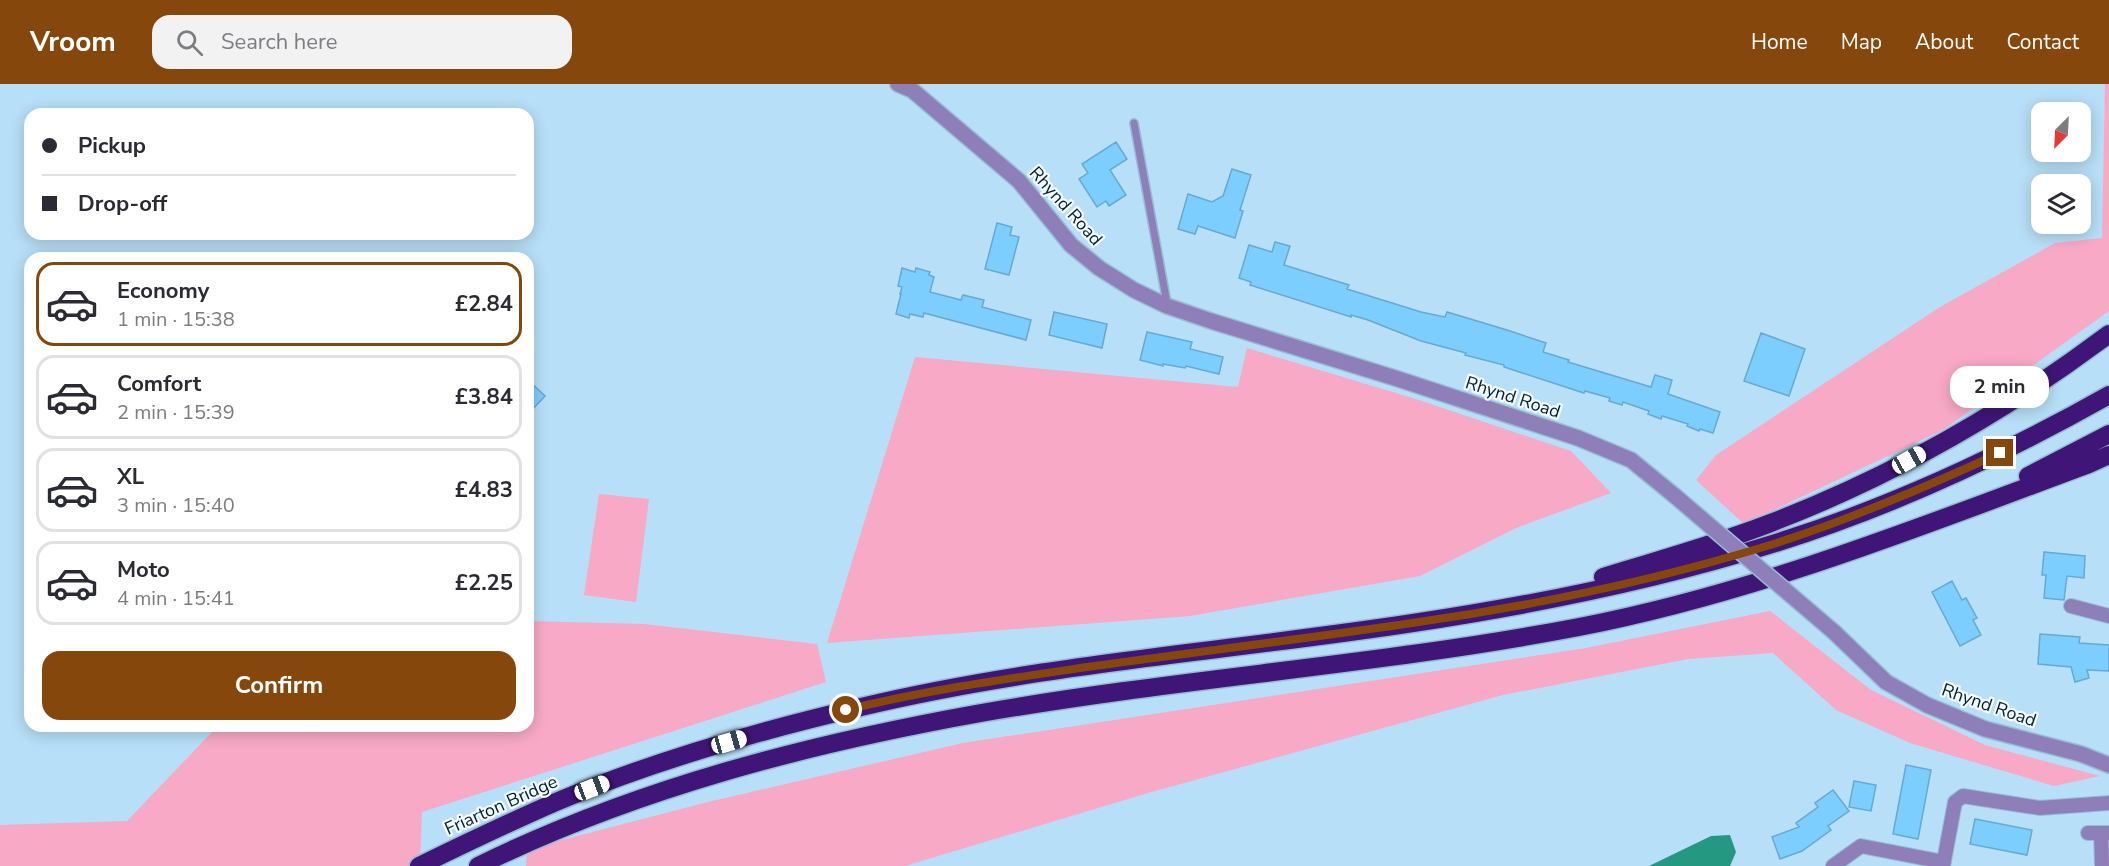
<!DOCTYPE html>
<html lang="en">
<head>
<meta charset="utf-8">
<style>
	body { margin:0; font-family:"Nunito Sans",sans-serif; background:#f2f2f3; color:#2b2b33; height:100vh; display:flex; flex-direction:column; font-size:22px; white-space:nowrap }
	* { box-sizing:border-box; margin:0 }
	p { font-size:20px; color:#7c7c81 }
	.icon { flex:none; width:33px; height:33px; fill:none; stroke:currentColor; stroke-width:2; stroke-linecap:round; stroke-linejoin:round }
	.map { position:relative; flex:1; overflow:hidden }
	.panel { position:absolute; left:24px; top:168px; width:510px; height:480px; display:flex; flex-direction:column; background:#fff; border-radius:18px; box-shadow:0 3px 15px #0003 }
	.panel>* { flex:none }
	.guide { position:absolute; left:24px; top:24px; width:510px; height:132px; border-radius:18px; box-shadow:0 3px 15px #0003; display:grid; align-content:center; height:132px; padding:0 18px; background:#fff }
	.needle { width:39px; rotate:204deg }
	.buttons { position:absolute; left:2031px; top:18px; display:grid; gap:12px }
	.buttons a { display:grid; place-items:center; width:60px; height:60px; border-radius:12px; background:#fff; box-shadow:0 3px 15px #0003; font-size:30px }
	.end { position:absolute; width:27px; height:27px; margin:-14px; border:8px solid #86470d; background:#fff; box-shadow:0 0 0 3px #fff }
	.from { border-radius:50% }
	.bubble { position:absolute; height:42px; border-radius:18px; background:#fff; box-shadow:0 3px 15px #0003; font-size:20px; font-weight:700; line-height:42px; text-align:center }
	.car { position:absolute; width:18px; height:36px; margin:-18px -9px; border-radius:8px; box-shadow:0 0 4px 2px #0007; background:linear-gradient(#fff 24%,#345 0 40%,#fff 0 76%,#345 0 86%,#fff 0) }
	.guide b { display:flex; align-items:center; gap:21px; height:57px; font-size:22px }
	.guide b+b { border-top:2px solid #e1e1e2 }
	.guide i { width:15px; height:15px; background:#2b2b33 }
	ul { padding:10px 0 0; list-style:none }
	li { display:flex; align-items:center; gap:18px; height:84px; margin:0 12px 9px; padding:0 6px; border:3px solid #e1e1e2; border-radius:18px }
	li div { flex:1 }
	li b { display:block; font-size:22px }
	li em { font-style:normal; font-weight:700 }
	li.on { border-color:#86470d }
	li>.icon { width:54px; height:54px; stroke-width:1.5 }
	.primary-button { display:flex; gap:12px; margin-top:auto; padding:12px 18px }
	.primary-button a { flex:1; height:69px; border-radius:18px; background:#86470d; color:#fff; font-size:24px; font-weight:700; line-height:69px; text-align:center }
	header { display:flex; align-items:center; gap:36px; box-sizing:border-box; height:84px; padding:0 30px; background:#86470d; color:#fff }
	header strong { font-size:28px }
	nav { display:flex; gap:33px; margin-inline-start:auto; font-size:21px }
	.search { width:420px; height:54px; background:#f2f2f3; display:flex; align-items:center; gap:15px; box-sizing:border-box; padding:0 21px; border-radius:18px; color:#7c7c81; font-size:22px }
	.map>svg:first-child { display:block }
	.green { fill:#f8a9c6 }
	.water { fill:#259881 }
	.building { fill:#7ccefe; stroke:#66a9d1; stroke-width:1.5 }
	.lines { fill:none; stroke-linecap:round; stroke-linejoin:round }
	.service-casing { stroke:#97bdd3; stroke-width:10 }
	.minor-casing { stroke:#97bdd3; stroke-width:16 }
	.tertiary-casing { stroke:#97bdd3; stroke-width:18 }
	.motorway-casing { stroke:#97bdd3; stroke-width:21 }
	.service { stroke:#8e7fb8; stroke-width:7 }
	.minor { stroke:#8e7fb8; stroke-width:14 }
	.tertiary { stroke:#8e7fb8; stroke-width:15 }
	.motorway { stroke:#3f1577; stroke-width:18 }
	.tertiary-bridge-casing { stroke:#97bdd3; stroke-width:18; stroke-linecap:butt }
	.tertiary-bridge { stroke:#8e7fb8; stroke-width:15 }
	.route { stroke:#86470d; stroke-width:8 }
	.labels { text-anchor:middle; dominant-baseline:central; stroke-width:4.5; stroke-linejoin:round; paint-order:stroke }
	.street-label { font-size:18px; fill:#052231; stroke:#f4fafe }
</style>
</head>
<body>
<header>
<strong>Vroom</strong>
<div class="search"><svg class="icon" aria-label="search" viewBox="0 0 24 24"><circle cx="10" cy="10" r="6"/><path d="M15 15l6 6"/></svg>Search here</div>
<nav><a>Home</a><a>Map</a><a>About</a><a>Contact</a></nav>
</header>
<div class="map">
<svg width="2109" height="782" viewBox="0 0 2109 782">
	<rect width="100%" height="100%" fill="#b7dff7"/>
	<path class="green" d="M2105 0H2109V227L1943 346 1744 440 1696 396 1716 371 1940 223 2055 159 2102 154Z
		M1247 264 1419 316 1571 367 1611 409 1516 444 1420 492 1190 532 827 559 915 273 1238 303Z
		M599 410 649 415 636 518 584 511Z
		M1770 527 1871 606 1985 661 2100 692 2054 702 1910 659 1836 626 1773 569 1688 575 1503 611 1148 709 905 782H526L527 765 708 718 963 659 1586 564Z
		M528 537 644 540 817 560 826 598 422 728 420 782H0V741L127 737 214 646V642H528Z"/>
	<path class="water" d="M1730 751 1736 768 1730 782H1649L1711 752Z"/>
	<path class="building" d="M1116 58 1127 75 1110 86 1126 111 1109 122 1106 117 1097 123 1079 95 1088 89 1082 80Z
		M1232 85 1251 91 1240 126 1243 127 1235 154 1198 142 1195 150 1178 145 1188 110 1212 118 1223 112Z
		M997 139 1012 143 1010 151 1019 153 1009 191 985 185Z
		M1275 158 1290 162 1284 181 1349 201 1347 205 1421 228 1445 233 1447 228 1507 246 1546 259 1543 268 1569 276 1568 278 1651 303 1655 291 1672 296 1668 310 1720 328 1713 349 1700 345 1699 347 1687 342 1688 340 1662 332 1661 335 1648 330 1649 327 1623 318 1622 321 1609 317 1610 314 1585 307 1584 309 1504 283V281L1465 271 1466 269 1421 257 1368 236 1351 231V233L1250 201 1251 198 1239 194 1249 161 1272 168Z
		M902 184 915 188 916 184 930 188 929 191 934 193 930 208 961 216 963 211 984 216 982 223 1031 236 1026 256 924 229 923 233 910 230 909 234 896 230 901 210H900L902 203 898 202Z
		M1054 228 1107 240 1102 264 1049 251Z
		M1147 248 1192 258 1190 265 1223 273 1219 290 1186 282 1185 284 1163 280V282L1140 276Z
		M1761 249 1805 265 1789 312 1744 297Z
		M528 296 545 312 528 330Z
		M2044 468 2085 472 2084 494 2067 492 2064 516 2044 514 2046 491H2042Z
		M1952 497 1962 516 1966 514 1977 534 1973 536 1981 551 1960 562 1932 508Z
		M2040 550 2080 553 2079 559 2109 561V587L2087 586 2089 594 2075 598 2071 583 2038 580Z
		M1906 681 1931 686 1918 755 1893 750Z
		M1854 697 1876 701 1871 727 1849 723Z
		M1833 706 1849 727 1828 742 1831 746 1802 767 1780 775 1772 753 1799 743 1796 739 1818 723 1815 719Z
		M1975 735 2032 746 2027 771 1970 760Z"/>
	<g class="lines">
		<defs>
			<path id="service" d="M1134 39 1167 219"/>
			<path id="minor" d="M2071 522 2109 532
				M2088 749H2109
				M2101 749 2102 782
				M1833 782 1861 762 1944 778
				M1943 782 1955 718 1963 712 2040 724 2109 719"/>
			<path id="tertiary" d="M898 0 912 6 1019 97 1071 161 1099 184 1134 206 1167 222 1211 237 1395 294 1578 354 1631 376 1675 412
				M1834 548 1886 598 1927 621 1985 645 2081 670 2109 681"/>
			<path id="motorway" d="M2028 392 2109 350
				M1603 493C1658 476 1714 461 1768 440 1889 394 2005 328 2109 250
				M419 782C464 760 510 738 556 718 653 677 758 647 861 623 1041 580 1230 567 1413 539 1533 521 1653 497 1769 461 1887 425 2001 372 2109 311
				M478 782C637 704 808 660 981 629 1180 594 1381 581 1579 543 1755 509 1922 442 2089 380L2109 371"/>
		</defs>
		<use href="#service" class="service-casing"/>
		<use href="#minor" class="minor-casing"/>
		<use href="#tertiary" class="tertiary-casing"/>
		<use href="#motorway" class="motorway-casing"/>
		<use href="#service" class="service"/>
		<use href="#minor" class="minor"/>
		<use href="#tertiary" class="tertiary"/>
		<use href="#motorway" class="motorway"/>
		<defs>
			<path id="tertiary-bridge" d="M1675 412 1834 548"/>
		</defs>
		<use href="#tertiary-bridge" class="tertiary-bridge-casing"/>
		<use href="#tertiary-bridge" class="tertiary-bridge"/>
	</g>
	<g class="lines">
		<path class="route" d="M846 626C926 606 1006 595 1087 583 1195 568 1304 555 1412 539 1532 522 1652 497 1767 462 1847 437 1924 404 2000 369"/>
	</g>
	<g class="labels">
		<g class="street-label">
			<text transform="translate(1066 122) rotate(48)">Rhynd Road</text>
			<text transform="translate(1513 313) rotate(18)">Rhynd Road</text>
			<text transform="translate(1989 621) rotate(19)">Rhynd Road</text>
			<text transform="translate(501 721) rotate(-24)">Friarton Bridge</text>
		</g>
	</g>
</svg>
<div class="buttons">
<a><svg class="needle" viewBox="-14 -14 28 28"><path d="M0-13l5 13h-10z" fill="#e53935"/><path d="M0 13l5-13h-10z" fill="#7c7c81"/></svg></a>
<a><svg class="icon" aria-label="layers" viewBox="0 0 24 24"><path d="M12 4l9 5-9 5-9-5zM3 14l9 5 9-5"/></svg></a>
</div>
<i class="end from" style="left:846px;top:626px"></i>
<i class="end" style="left:2000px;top:369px"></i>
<div class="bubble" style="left:1950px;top:282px;width:99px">2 min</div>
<i class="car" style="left:1909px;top:376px;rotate:61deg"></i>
<i class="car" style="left:729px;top:658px;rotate:74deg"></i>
<i class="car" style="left:592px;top:704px;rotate:69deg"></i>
<div class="guide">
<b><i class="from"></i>Pickup</b>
<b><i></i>Drop-off</b>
</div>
<section class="panel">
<ul>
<li class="on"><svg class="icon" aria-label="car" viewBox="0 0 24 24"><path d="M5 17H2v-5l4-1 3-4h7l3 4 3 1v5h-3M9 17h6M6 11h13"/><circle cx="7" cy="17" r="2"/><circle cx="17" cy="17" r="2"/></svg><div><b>Economy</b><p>1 min · 15:38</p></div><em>£2.84</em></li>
<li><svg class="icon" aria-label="car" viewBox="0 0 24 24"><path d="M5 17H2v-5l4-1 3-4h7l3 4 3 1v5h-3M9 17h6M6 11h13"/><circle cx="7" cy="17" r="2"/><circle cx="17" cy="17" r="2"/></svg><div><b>Comfort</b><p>2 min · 15:39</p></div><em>£3.84</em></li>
<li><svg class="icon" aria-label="car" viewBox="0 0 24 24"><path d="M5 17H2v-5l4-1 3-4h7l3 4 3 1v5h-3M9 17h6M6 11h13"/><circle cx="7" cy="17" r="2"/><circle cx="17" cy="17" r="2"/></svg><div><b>XL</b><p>3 min · 15:40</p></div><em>£4.83</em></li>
<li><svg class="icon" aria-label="car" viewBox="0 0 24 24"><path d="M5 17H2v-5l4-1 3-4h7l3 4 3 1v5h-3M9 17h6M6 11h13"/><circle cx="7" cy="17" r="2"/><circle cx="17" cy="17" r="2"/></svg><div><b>Moto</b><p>4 min · 15:41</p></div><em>£2.25</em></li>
</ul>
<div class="primary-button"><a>Confirm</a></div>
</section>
</div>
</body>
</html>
